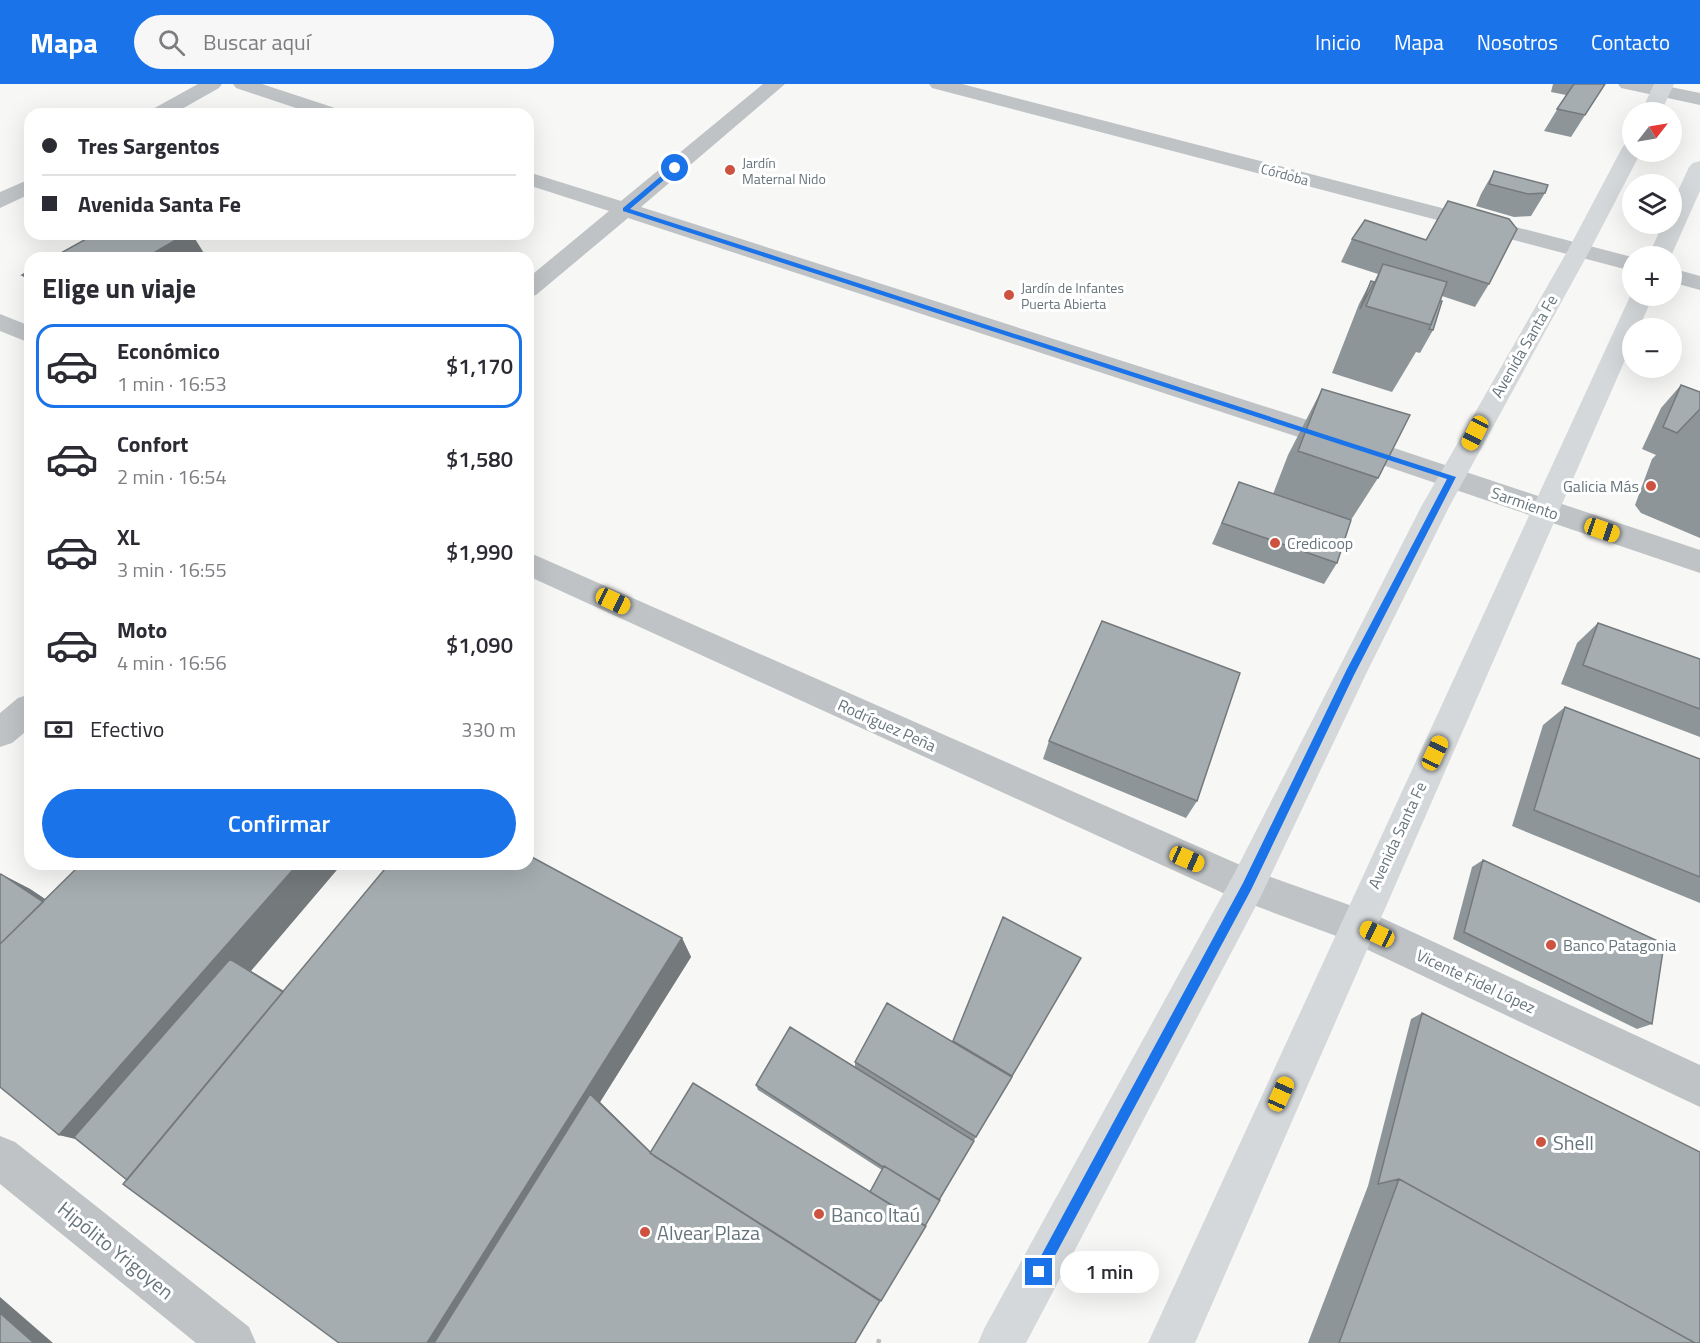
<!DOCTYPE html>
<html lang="es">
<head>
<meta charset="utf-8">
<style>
	body { margin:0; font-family:"Titillium Web",sans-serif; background:#f7f7f7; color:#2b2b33; height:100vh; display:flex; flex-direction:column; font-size:22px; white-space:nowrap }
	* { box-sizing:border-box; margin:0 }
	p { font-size:20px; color:#7c7c81 }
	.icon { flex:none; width:33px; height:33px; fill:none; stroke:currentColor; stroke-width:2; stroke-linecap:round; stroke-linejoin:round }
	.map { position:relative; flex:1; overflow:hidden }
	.panel { position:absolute; left:24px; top:168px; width:510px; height:618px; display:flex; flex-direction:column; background:#fff; border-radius:18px; box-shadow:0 6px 24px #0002 }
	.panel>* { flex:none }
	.guide { position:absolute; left:24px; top:24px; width:510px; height:132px; border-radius:18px; box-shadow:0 6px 24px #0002; display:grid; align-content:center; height:132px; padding:0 18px; background:#fff }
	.needle { width:39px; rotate:59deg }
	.buttons { position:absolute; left:1622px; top:18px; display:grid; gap:12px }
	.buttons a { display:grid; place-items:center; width:60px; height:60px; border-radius:50%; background:#fff; box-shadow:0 6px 24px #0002; font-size:30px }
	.end { position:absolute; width:27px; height:27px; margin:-14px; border:8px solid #1a73e8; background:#fff; box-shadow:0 0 0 3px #fff }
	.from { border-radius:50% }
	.bubble { position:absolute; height:42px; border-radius:21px; background:#fff; box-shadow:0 6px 24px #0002; font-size:20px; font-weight:600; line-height:42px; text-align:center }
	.car { position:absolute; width:18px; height:36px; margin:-18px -9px; border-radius:8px; box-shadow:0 0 4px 2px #0007; background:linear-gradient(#f5c518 24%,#345 0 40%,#f5c518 0 76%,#345 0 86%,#f5c518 0) }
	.guide b { display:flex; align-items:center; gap:21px; height:57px; font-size:22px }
	.guide b+b { border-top:2px solid #e1e1e2 }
	.guide i { width:15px; height:15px; background:#2b2b33 }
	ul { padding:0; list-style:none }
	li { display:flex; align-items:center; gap:18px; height:84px; margin:0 12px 9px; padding:0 6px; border:3px solid transparent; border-radius:18px }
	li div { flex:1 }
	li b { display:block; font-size:22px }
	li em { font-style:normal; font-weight:600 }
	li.active { border-color:#1a73e8 }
	li>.icon { width:54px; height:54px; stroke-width:1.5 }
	h2 { padding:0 18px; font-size:27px; line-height:72px }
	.pay { display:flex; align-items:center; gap:15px; height:66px; padding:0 18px; font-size:22px }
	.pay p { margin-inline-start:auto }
	.cta { display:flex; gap:12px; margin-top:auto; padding:12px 18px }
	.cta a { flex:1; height:69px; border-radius:36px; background:#1a73e8; color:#fff; font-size:24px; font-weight:600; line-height:69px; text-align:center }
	header { display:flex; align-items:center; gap:36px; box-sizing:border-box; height:84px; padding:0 30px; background:#1a73e8; color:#fff }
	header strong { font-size:28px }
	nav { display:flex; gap:33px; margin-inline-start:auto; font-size:21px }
	.search { width:420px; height:54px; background:#f7f7f7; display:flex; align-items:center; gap:15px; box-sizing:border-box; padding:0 21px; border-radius:33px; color:#7c7c81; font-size:22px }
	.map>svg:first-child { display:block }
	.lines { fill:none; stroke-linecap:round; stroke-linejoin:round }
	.path { stroke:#b9bcbe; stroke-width:4.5; stroke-dasharray:4 4; stroke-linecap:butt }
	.minor { fill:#bfc3c6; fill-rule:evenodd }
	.major { fill:#d4d8da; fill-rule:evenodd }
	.wall { fill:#8e9598 }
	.shaded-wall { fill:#74797c }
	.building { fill:#a5adb1; stroke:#74797c; stroke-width:1.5 }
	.route { fill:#1a73e8 }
	.poi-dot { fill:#cd523f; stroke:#fff; stroke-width:2 }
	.labels { text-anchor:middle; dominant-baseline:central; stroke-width:6; stroke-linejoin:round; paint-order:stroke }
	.far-poi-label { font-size:14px; fill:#66757c; stroke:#fff; text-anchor:start }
	.far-street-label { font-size:14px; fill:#66757c; stroke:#fff }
	.street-label { font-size:16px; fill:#66757c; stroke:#fff }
	.poi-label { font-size:16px; fill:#66757c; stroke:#fff; text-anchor:start }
	.near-poi-label { font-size:20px; fill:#66757c; stroke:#fff; text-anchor:start }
	.near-street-label { font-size:20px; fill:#66757c; stroke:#fff }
</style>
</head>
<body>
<header>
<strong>Mapa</strong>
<div class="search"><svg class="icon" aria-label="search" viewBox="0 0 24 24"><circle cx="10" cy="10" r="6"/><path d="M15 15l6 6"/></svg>Buscar aquí</div>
<nav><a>Inicio</a><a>Mapa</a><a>Nosotros</a><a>Contacto</a></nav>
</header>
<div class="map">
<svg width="1700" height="1259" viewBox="0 0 1700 1259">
	<rect width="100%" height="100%" fill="#f7f7f5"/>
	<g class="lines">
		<path class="path" d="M878 1259 880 1254"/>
		<path class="minor" d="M198 0H222L219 4 173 30H148L151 26Z
			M233 0H262L341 26 344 30H314L236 4Z
			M763 0H785L641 123 1373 357 1700 466V489L1353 371 628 134 536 211 528 213V194L609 127 528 101V88L621 117Z
			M929 0H962L1632 173V187L932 4Z
			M1618 0H1656L1700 9V21L1621 4Z
			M30 95V110L0 124V108Z
			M1671 184 1700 192V206L1671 198Z
			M0 230 30 242V259L0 247Z
			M528 468 1254 787 1369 828 1700 981V1023L1347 856 1234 814 528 492Z
			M30 610V644L12 659 0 663V629L18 614Z
			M0 1052 15 1058 249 1243 256 1259H196L0 1100Z"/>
		<path class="major" d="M1654 0H1674L1661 28H1641Z
			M1632 58V68H1641L1590 166 1449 423 1366 590 1260 814 1026 1259H978L985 1243 1234 790 1421 423 1568 166 1622 64 1625 60Z
			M1700 77V107L1671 172H1648L1663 140H1671V122L1689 83 1693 79Z
			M1632 208V212H1653L1639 244H1632V260L1195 1259H1148Z"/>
	</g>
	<path class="wall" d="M1553 0H1605L1571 53 1544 47 1566 11 1551 8Z
		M1494 87 1545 109 1531 132 1514 133 1476 122 1481 110Z
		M1352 155 1489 200 1475 223 1442 212 1433 246 1420 269 1416 268 1392 308 1332 289 1359 220 1371 197 1374 198 1378 190 1341 178Z
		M30 186V201L22 191Z
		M1681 301 1700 308V454L1641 429 1635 421 1652 375 1656 371 1642 365 1661 324Z
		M1322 305 1378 394 1351 436 1337 479 1324 500 1212 460 1239 398 1273 410 1288 371Z
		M1598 539 1700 575V653L1561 600 1577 559Z
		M1565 623 1700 675V819L1512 742 1543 641Z
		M1049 657 1197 717 1186 734 1043 675Z
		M1483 776 1652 940 1637 945 1453 855 1472 783Z
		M1 790 30 805 45 815 251 887 284 907 682 854 691 873 600 1018 651 1068 870 1108 882 1086 758 1006 756 1001 855 983V978L976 1053 939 1116 127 1096 75 1055 59 1051Z
		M1422 929 1700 1259H1308L1368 1102 1411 935Z"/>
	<path class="shaded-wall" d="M186 150H192L207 174H145Z
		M298 780H342L251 887 312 925 103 1061 59 1051Z
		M1 790 30 805 81 839 54 825Z
		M682 854 691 873 600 1018 657 1074 451 1259H427Z
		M0 1213 53 1259H34L0 1229Z"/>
	<path class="building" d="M1574 0H1605L1585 31 1557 25Z
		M1494 87 1548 101 1545 109 1528 110 1489 100Z
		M1448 117 1509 135 1517 145 1489 200 1352 155 1365 136 1426 156Z
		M95 150H186L145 174H52Z
		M1383 180 1447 198 1431 241 1366 222Z
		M30 186V194L22 191Z
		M1371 197 1374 198 1360 225Z
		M1440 217H1442L1433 246 1429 245Z
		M1681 301 1700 308V325L1677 349 1663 343Z
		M1322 305 1410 331 1378 394 1298 367Z
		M1239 398 1351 436 1337 479 1222 439Z
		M1102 537 1240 589 1197 717 1049 657Z
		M1598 539 1700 575V625L1583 581Z
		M1565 623 1700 675V793L1534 726Z
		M528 771 682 854 427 1259H339L123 1100 389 780H528Z
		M1483 776 1664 860 1652 940 1464 848Z
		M81 780H298L59 1051 0 1003V860Z
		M1 790 43 818 0 860V792Z
		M1003 833 1081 874 1012 992 953 957Z
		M230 875 283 908 127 1096 74 1053Z
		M887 919 1012 993 976 1053 855 978Z
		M1422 929 1700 1068V1259H1695L1399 1095 1378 1100Z
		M790 943 974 1057 939 1116 884 1082 883 1083 756 1001Z
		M693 999 926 1142 881 1217 650 1069Z
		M590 1010 654 1072 880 1217 855 1259H434Z
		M884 1082 940 1116 925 1142 870 1108Z
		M1399 1095 1695 1259H1339Z
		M0 1229 34 1259H0Z"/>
	<path class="route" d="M673 82 678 84 630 125 1456 393 1354 591 1251 806 1044 1192 1039 1194 1035 1192 1033 1188 1035 1183 1243 799 1346 587 1447 395 623 127V124Z"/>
	<g class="poi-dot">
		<circle cx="730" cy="86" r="6"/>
		<circle cx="1009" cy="211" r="6"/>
		<circle cx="1651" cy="402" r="6"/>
		<circle cx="1275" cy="459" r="6"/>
		<circle cx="1551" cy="861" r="6"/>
		<circle cx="1541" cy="1058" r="6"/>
		<circle cx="819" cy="1130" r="6"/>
		<circle cx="645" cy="1148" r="6"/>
	</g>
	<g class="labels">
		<g class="far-poi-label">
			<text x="742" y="78">Jardín<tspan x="742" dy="16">Maternal Nido</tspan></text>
			<text x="1021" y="203">Jardín de Infantes<tspan x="1021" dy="16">Puerta Abierta</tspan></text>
		</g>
		<g class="far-street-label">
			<text transform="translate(1285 90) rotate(15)">Córdoba</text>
		</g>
		<g class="street-label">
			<text transform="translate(1524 262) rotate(-60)">Avenida Santa Fe</text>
			<text transform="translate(1525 419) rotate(19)">Sarmiento</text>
			<text transform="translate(887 641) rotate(24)">Rodríguez Peña</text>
			<text transform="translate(1397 751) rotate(-65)">Avenida Santa Fe</text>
			<text transform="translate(1476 897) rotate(25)">Vicente Fidel López</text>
		</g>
		<g class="poi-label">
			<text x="1639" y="402" text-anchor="end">Galicia Más</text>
			<text x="1287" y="459">Credicoop</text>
			<text x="1563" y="861">Banco Patagonia</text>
		</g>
		<g class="near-poi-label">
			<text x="1553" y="1058">Shell</text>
			<text x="831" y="1130">Banco Itaú</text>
			<text x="657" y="1148">Alvear Plaza</text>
		</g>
		<g class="near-street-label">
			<text transform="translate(116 1166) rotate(39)">Hipólito Yrigoyen</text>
		</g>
	</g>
</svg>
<div class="buttons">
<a><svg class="needle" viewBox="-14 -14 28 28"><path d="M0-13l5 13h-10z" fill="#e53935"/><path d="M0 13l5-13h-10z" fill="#7c7c81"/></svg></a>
<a><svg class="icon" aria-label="layers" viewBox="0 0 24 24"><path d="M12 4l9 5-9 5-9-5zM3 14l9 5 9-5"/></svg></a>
<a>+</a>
<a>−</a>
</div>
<i class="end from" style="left:675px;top:84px"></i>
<i class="end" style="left:1039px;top:1188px"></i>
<div class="bubble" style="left:1060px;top:1167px;width:99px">1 min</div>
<i class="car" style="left:1475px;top:349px;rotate:207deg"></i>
<i class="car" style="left:1602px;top:446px;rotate:109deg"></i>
<i class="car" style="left:613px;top:517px;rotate:115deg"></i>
<i class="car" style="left:1435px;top:669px;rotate:25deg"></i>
<i class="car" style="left:1187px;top:775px;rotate:114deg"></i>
<i class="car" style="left:1377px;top:850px;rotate:295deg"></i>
<i class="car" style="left:1281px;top:1010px;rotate:24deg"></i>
<div class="guide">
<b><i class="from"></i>Tres Sargentos</b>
<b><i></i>Avenida Santa Fe</b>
</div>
<section class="panel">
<h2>Elige un viaje</h2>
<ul>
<li class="active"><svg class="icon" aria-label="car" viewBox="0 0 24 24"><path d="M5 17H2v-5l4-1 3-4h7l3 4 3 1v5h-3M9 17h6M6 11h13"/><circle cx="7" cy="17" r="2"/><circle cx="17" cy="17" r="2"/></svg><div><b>Económico</b><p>1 min · 16:53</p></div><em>$1,170</em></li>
<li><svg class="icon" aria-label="car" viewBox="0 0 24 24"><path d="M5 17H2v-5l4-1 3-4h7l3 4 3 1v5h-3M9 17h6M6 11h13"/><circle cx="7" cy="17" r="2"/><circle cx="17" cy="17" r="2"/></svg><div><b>Confort</b><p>2 min · 16:54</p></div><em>$1,580</em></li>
<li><svg class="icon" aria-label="car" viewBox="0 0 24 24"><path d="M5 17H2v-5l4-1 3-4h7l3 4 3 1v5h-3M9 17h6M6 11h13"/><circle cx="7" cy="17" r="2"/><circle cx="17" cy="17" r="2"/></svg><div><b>XL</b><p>3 min · 16:55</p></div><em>$1,990</em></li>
<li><svg class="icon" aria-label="car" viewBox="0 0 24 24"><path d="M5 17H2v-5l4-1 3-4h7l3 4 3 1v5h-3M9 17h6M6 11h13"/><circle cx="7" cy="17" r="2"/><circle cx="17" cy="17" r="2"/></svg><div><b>Moto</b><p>4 min · 16:56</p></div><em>$1,090</em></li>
</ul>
<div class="pay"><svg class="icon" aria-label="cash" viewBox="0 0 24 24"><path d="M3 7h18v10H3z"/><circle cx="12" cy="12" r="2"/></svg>Efectivo<p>330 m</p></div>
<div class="cta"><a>Confirmar</a></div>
</section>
</div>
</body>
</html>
